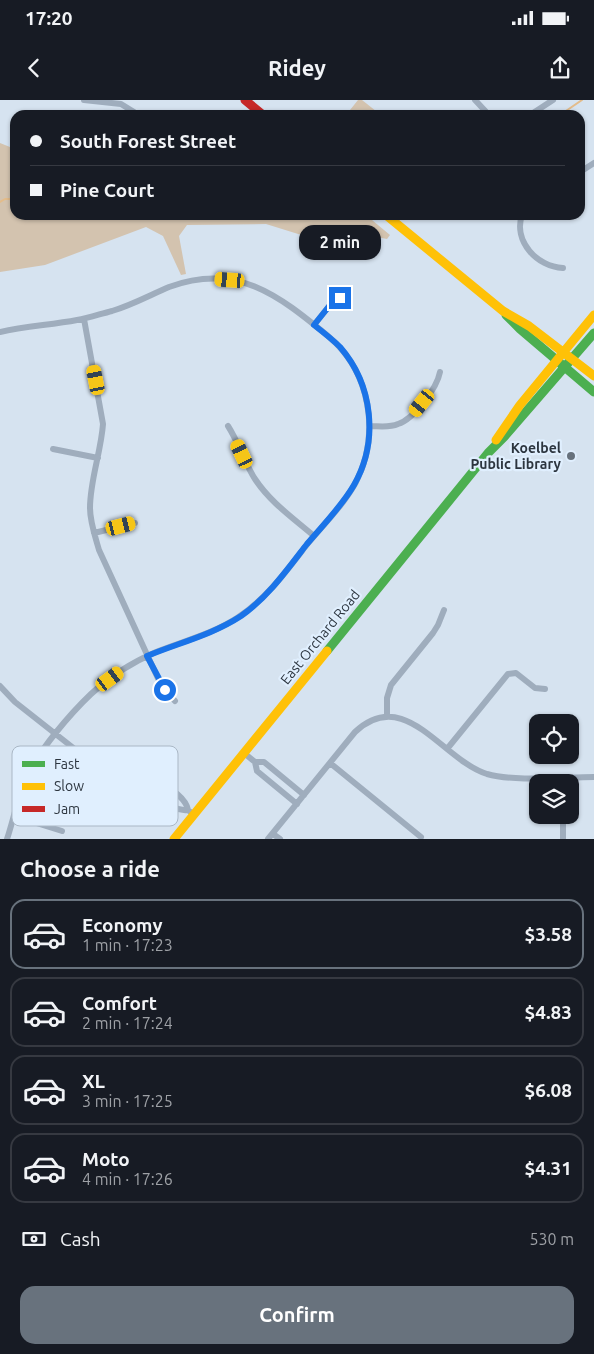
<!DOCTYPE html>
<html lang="en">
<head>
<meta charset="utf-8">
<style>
	body { margin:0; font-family:Ubuntu,sans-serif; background:#20242c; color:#f1f3f6; height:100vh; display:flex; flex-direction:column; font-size:19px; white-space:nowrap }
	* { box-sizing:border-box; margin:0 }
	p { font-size:16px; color:#9ea1a6 }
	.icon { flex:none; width:28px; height:28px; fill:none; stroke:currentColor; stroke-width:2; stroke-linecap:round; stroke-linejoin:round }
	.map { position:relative; height:739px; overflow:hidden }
	.sheet { display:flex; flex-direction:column; background:#171b24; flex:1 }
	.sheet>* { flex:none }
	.top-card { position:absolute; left:10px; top:10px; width:575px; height:110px; border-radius:15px; box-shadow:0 1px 4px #0004; display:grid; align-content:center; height:110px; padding:0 20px; background:#171b24 }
	.controls { position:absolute; left:529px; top:614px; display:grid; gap:10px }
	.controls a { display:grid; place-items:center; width:50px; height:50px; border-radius:10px; background:#171b24; box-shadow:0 1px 4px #0004; font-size:25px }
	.end { position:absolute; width:22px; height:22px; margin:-11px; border:6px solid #1a73e8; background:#fff; box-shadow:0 0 0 2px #fff }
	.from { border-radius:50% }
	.bubble { position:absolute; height:35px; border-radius:15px; background:#171b24; box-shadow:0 1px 4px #0004; font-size:16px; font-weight:700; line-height:35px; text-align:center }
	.car { position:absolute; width:15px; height:30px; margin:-15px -8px; border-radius:6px; box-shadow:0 0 4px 1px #0007; background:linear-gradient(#f5c518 24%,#345 0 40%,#f5c518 0 76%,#345 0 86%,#f5c518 0) }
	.top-card b { display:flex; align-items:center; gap:18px; height:48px; font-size:19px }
	.top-card b+b { border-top:1px solid #363941 }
	.top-card i { width:12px; height:12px; background:#f1f3f6 }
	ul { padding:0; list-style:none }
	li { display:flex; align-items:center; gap:15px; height:70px; margin:0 10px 8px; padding:0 10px; border:2px solid #363941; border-radius:15px }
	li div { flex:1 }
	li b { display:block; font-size:19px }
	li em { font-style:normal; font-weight:700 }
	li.active { border-color:#68727d }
	li>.icon { width:45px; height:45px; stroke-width:1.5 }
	h2 { padding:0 20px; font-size:22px; line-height:60px }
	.pay { display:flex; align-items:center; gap:12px; height:55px; padding:0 20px; font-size:19px }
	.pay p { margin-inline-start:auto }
	.cta { display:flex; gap:10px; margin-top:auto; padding:10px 20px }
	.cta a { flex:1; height:58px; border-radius:15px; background:#68727d; color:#fff; font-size:20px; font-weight:700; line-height:58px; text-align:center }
	.status { display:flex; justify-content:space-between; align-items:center; height:35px; padding:0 25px; background:#171b24; direction:ltr }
	.status svg { height:14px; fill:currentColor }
	header { display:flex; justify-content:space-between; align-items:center; height:65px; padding:0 20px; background:#171b24; font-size:22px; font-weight:700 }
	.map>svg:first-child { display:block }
	.green { fill:#d3c3af }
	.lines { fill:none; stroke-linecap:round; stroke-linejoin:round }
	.stream { stroke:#e3bc8b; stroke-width:2 }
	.street { stroke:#9fadbd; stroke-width:6 }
	.fast { stroke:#4caf50; stroke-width:9 }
	.slow { stroke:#ffc107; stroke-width:9 }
	.jam { stroke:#c62828; stroke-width:9 }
	.route { stroke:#1a73e8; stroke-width:6 }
	.poi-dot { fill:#68727d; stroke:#e0effe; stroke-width:2 }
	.labels { text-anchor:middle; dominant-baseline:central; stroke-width:4.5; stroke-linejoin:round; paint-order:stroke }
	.poi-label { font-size:14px; font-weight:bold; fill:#2c353f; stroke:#e0effe; text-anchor:end }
	.street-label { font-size:14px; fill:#2c353f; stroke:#e0effe }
	.key { fill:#e0effe; stroke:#aab7c5; stroke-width:1 }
	.key-label { font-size:14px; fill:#2c353f }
</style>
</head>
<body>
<div class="status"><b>17:20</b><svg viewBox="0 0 49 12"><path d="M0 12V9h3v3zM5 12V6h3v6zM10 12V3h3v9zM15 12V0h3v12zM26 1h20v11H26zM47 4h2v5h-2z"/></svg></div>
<header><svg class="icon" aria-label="back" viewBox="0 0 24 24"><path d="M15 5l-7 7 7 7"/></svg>Ridey<svg class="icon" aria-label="share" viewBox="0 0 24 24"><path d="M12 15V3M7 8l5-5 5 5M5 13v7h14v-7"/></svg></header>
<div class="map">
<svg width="594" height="739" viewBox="0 0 594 739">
	<rect width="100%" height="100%" fill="#d6e3f0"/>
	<path class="green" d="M358 0H362L381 15H346Z
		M0 43 15 49V115H366L390 135 387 139 340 130 311 138 266 124 187 125 179 136 186 174 181 175 163 136 146 127 45 165 0 172Z"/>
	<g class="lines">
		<path class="stream" d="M560 15 582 0
			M0 102 5 99H15
			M324 115 358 119 371 115"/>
		<path class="street" d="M84 0 121 4 134 12
			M475 0 489 15
			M530 15 553 0
			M580 72 594 63
			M522 115C513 141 537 167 563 168
			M84 219 103 324C101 352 90 380 90 408 90 422 95 436 99 450L161 585 175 601
			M314 225 330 205 346 196
			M0 232C25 226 51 225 77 220 89 218 100 214 112 211 132 205 150 195 169 187 237 162 278 195 328 236 370 271 381 333 356 382 343 406 322 426 305 447 285 473 265 500 237 518 212 534 184 541 156 552 133 562 110 576 91 594 71 613 39 650 28 675 18 695 14 718 7 739
			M228 326C239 343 244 362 255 379 270 402 293 418 314 436
			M370 326C379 326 389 328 398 324 414 319 437 288 440 272
			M53 349 98 358
			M94 433 135 423
			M0 586 15 602 81 654 160 682C170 688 186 698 188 710L194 715
			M387 616V598L391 585 433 533 438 525 444 510
			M447 649 508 574 516 573 535 588 545 589
			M244 653 255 662H264L304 695
			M255 662 257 671 297 704
			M330 663 421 737
			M135 674C146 686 170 713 188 710
			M14 716 62 731
			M273 734 280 739
			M268 739 355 632C405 585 442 660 487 674 515 682 563 677 594 677
			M563 739V715"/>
		<path class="fast" d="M506 215 520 229 594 292
			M327 551 488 353 504 337 594 233"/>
		<path class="slow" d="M386 115 503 211 529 226 594 276
			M496 340 520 305 594 215
			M174 739 327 551"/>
		<path class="jam" d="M245 0 263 15"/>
	</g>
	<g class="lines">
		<path class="route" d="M165 590 147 556C178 543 212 535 241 516 268 497 287 470 307 444 323 425 342 406 354 385 379 341 373 285 340 247 332 239 323 232 314 225L330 205 340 198"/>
	</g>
	<circle class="poi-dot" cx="571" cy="356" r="5"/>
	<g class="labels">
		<g class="poi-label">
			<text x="561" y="348">Koelbel<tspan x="561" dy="16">Public Library</tspan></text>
		</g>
		<g class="street-label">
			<text transform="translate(320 537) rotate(-51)">East Orchard Road</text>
		</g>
	</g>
	<rect x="12" y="646" width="166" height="80" rx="8" class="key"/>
	<rect x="22" y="661" width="23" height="6" fill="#4caf50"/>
	<rect x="22" y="683" width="23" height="7" fill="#ffc107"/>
	<rect x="22" y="706" width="23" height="6" fill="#c62828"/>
	<g class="key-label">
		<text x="54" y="669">Fast</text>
		<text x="54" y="691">Slow</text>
		<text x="54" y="714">Jam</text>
	</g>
</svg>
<div class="controls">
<a><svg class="icon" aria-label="locate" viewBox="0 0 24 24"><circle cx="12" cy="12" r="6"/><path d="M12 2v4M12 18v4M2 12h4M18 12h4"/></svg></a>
<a><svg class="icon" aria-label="layers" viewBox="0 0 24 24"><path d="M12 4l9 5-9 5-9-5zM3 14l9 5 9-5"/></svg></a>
</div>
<i class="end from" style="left:165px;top:590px"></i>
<i class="end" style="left:340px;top:198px"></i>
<div class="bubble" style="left:299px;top:125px;width:82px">2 min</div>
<i class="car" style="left:230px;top:180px;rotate:274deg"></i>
<i class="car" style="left:96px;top:280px;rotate:349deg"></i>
<i class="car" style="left:422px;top:303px;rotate:219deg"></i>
<i class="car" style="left:242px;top:354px;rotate:335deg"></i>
<i class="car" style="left:121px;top:426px;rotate:76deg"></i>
<i class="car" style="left:110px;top:579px;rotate:54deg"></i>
<div class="top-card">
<b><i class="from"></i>South Forest Street</b>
<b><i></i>Pine Court</b>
</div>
</div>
<section class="sheet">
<h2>Choose a ride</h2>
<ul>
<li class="active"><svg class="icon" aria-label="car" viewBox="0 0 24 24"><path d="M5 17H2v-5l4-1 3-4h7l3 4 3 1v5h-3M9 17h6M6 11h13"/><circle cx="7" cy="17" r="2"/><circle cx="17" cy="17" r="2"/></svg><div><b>Economy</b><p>1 min · 17:23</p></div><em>$3.58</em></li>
<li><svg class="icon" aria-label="car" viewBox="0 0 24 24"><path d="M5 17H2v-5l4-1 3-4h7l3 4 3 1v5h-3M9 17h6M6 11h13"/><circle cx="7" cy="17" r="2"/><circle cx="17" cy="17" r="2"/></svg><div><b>Comfort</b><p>2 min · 17:24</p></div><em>$4.83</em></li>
<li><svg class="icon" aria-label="car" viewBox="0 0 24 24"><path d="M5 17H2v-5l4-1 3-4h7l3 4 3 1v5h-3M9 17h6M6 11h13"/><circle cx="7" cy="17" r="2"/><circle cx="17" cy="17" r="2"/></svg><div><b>XL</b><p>3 min · 17:25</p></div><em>$6.08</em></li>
<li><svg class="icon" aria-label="car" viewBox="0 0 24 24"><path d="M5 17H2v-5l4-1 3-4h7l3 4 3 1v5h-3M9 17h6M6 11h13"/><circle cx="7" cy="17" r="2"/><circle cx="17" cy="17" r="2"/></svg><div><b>Moto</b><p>4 min · 17:26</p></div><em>$4.31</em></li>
</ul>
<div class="pay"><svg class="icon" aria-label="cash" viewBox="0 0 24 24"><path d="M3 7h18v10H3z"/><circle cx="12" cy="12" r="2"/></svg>Cash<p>530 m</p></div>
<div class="cta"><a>Confirm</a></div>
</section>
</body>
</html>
